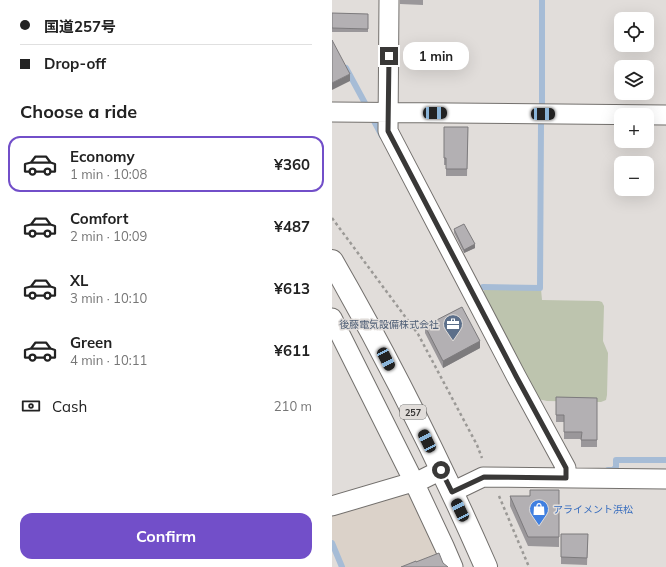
<!DOCTYPE html>
<html lang="en">
<head>
<meta charset="utf-8">
<style>
	body { margin:0; font-family:Mulish,"Noto Sans JP",sans-serif; background:#f2f2f2; color:#222; height:100vh; display:flex; flex-direction:column; font-size:15px; white-space:nowrap }
	* { box-sizing:border-box; margin:0 }
	p { font-size:13px; color:#767676 }
	.icon { flex:none; width:22px; height:22px; fill:none; stroke:currentColor; stroke-width:2; stroke-linecap:round; stroke-linejoin:round }
	.map { position:relative; flex:1; overflow:hidden }
	.details { display:flex; flex-direction:column; background:#fff; width:332px }
	.details>* { flex:none }
	.top-card { display:grid; align-content:center; height:88px; padding:0 20px; background:#fff }
	.fabs { position:absolute; left:282px; top:12px; display:grid; gap:8px }
	.fabs a { display:grid; place-items:center; width:40px; height:40px; border-radius:8px; background:#fff; box-shadow:0 4px 16px #0002; font-size:20px }
	.end { position:absolute; width:18px; height:18px; margin:-9px; border:5px solid #393837; background:#fff; box-shadow:0 0 0 2px #fff }
	.from { border-radius:50% }
	.bubble { position:absolute; height:28px; border-radius:12px; background:#fff; box-shadow:0 4px 16px #0002; font-size:13px; font-weight:700; line-height:28px; text-align:center }
	.car { position:absolute; width:12px; height:24px; margin:-12px -6px; border-radius:5px; box-shadow:0 0 3px 1px #0007; background:linear-gradient(#222 24%,#8ab4d8 0 40%,#222 0 76%,#8ab4d8 0 86%,#222 0) }
	.top-card b { display:flex; align-items:center; gap:14px; height:38px; font-size:15px }
	.top-card b+b { border-top:1px solid #e0e0e0 }
	.top-card i { width:10px; height:10px; background:#222 }
	ul { padding:0; list-style:none }
	li { display:flex; align-items:center; gap:12px; height:56px; margin:0 8px 6px; padding:0 12px; border:2px solid transparent; border-radius:12px }
	li div { flex:1 }
	li b { display:block; font-size:15px }
	li em { font-style:normal; font-weight:700 }
	li.selected { border-color:#724fc9 }
	li>.icon { width:36px; height:36px; stroke-width:1.5 }
	h2 { padding:0 20px; font-size:18px; line-height:48px }
	.pay { display:flex; align-items:center; gap:10px; height:44px; padding:0 20px; font-size:15px }
	.pay p { margin-inline-start:auto }
	.cta { display:flex; gap:8px; margin-top:auto; padding:8px 20px }
	.cta a { flex:1; height:46px; border-radius:12px; background:#724fc9; color:#fff; font-size:16px; font-weight:700; line-height:46px; text-align:center }
	main { display:flex; flex:1; min-height:0 }
	.map>svg:first-child { display:block }
	.built { fill:#dbd2c9 }
	.green { fill:#bdc4ae }
	.lines { fill:none; stroke-linecap:round; stroke-linejoin:round }
	.stream { stroke:#a6bcd6; stroke-width:6 }
	.street-casing { stroke:#73706d; stroke-width:21 }
	.highway-casing { stroke:#73706d; stroke-width:24 }
	.path { stroke:#9b9996; stroke-width:2.5; stroke-dasharray:3 3; stroke-linecap:butt }
	.street { stroke:#fff; stroke-width:19 }
	.highway { stroke:#fff; stroke-width:22 }
	.wall { fill:#9a979a }
	.shaded-wall { fill:#7d7b7d }
	.building { fill:#b3b0b3; stroke:#7d7b7d }
	.route { stroke:#393837; stroke-width:5 }
	.labels { text-anchor:middle; dominant-baseline:central; stroke-width:3; stroke-linejoin:round; paint-order:stroke }
	.shield { fill:#e1ddda; stroke:#6b6a68; stroke-width:1 }
	.shield-label { font-size:9px; font-weight:bold; fill:#393837 }
	.service-label { font-size:10px; fill:#4e5e75; stroke:#e1ddda; text-anchor:end }
	.shop-label { font-size:10px; fill:#366cbe; stroke:#e1ddda; text-anchor:start }
</style>
</head>
<body>
<main>
<section class="details">
<div class="top-card">
<b><i class="from"></i>国道257号</b>
<b><i></i>Drop-off</b>
</div>
<h2>Choose a ride</h2>
<ul>
<li class="selected"><svg class="icon" aria-label="car" viewBox="0 0 24 24"><path d="M5 17H2v-5l4-1 3-4h7l3 4 3 1v5h-3M9 17h6M6 11h13"/><circle cx="7" cy="17" r="2"/><circle cx="17" cy="17" r="2"/></svg><div><b>Economy</b><p>1 min · 10:08</p></div><em>¥360</em></li>
<li><svg class="icon" aria-label="car" viewBox="0 0 24 24"><path d="M5 17H2v-5l4-1 3-4h7l3 4 3 1v5h-3M9 17h6M6 11h13"/><circle cx="7" cy="17" r="2"/><circle cx="17" cy="17" r="2"/></svg><div><b>Comfort</b><p>2 min · 10:09</p></div><em>¥487</em></li>
<li><svg class="icon" aria-label="car" viewBox="0 0 24 24"><path d="M5 17H2v-5l4-1 3-4h7l3 4 3 1v5h-3M9 17h6M6 11h13"/><circle cx="7" cy="17" r="2"/><circle cx="17" cy="17" r="2"/></svg><div><b>XL</b><p>3 min · 10:10</p></div><em>¥613</em></li>
<li><svg class="icon" aria-label="car" viewBox="0 0 24 24"><path d="M5 17H2v-5l4-1 3-4h7l3 4 3 1v5h-3M9 17h6M6 11h13"/><circle cx="7" cy="17" r="2"/><circle cx="17" cy="17" r="2"/></svg><div><b>Green</b><p>4 min · 10:11</p></div><em>¥611</em></li>
</ul>
<div class="pay"><svg class="icon" aria-label="cash" viewBox="0 0 24 24"><path d="M3 7h18v10H3z"/><circle cx="12" cy="12" r="2"/></svg>Cash<p>210 m</p></div>
<div class="cta"><a>Confirm</a></div>
</section>
<div class="map">
<svg width="334" height="567" viewBox="0 0 334 567">
	<rect width="100%" height="100%" fill="#e1ddda"/>
	<path class="built" d="M81 490 112 557 88 567H12L0 539V514Z"/>
	<path class="green" d="M155 289H209L210 300 267 301 270 302 272 306 271 341 276 353 275 395 274 400 269 402 215 401 206 399 150 294 152 290Z"/>
	<g class="lines">
		<path class="stream" d="M14 68 34 105
			M210 105V0
			M42 121 50 136
			M151 287 208 288 209 123
			M276 470H281L284 467V460H334
			M0 543 10 567"/>
		<defs>
			<path id="street" d="M57 0 56 131 184 376 234 468V478
				M0 112 334 115
				M0 318 82 482 112 546 121 567
				M120 492 151 477 334 479
				M0 506 91 479 109 470"/>
			<path id="highway" d="M0 261C57 360 108 462 154 567"/>
		</defs>
		<use href="#street" class="street-casing"/>
		<use href="#highway" class="highway-casing"/>
		<path class="path" d="M0 218 86 334 145 445 150 458
			M167 496 197 567"/>
		<use href="#street" class="street"/>
		<use href="#highway" class="highway"/>
	</g>
	<path class="wall" d="M68 0H91V5L68 4Z
		M0 13 36 14V32H0Z
		M112 127H136L135 176H114V165H112Z
		M122 229 143 248 132 253 122 233Z
		M93 326 148 348 111 368 93 333Z
		M224 397 265 398V447H249V439H232V422H224Z
		M227 490V547L196 546 178 506V496H198Z
		M229 534H256L255 565 229 564Z"/>
	<path class="shaded-wall" d="M18 74V81L0 90V83Z
		M143 244V248L132 253V250Z
		M148 341V348L111 368V361Z"/>
	<path class="building" d="M0 13 36 14V29L0 28Z
		M0 40 18 74 0 83Z
		M112 127H136L135 169H114V158H112Z
		M132 224 143 244 132 250 122 229Z
		M130 307 148 341 111 361 93 326Z
		M224 397 265 398V440H249L250 432H232V415H224Z
		M198 490H227V537H196L178 496H198Z
		M229 534H256L255 558 229 557Z
		M107 553 111 563 116 567H69L84 561V562Z"/>
	<g class="lines">
		<path class="route" d="M57 56 56 131 184 376 234 468V478L152 477 120 492 109 470"/>
	</g>
	<defs>
		<symbol id="office-pin" viewBox="-11 -11 22 30"><path d="M0 17L-7.5 6A9.5 9.5 0 1 1 7.5 6Z" fill="#5c6f8a" stroke="#e1ddda"/><path d="M-6-3h4V-5.5h4V-3h4V5H-6ZM-1-4.5V-3h2v-1.5ZM-6 0V1H6V0Z" fill="#fff"/></symbol>
		<symbol id="shop-pin" viewBox="-11 -11 22 30"><path d="M0 17L-7.5 6A9.5 9.5 0 1 1 7.5 6Z" fill="#3f7fe0" stroke="#e1ddda"/><path d="M-5-2.5h2.3a2.7 3.5 0 0 1 5.4 0H5L5.5 6h-11ZM-1.5-2.5h3a1.5 2.3 0 0 0-3 0Z" fill="#fff"/></symbol>
	</defs>
	<g fill-rule="evenodd">
		<use href="#office-pin" x="110" y="313" width="22" height="30"/>
		<use href="#shop-pin" x="196" y="498" width="22" height="30"/>
	</g>
	<g class="labels">
		<rect class="shield" x="68" y="405" width="26" height="14" rx="3"/>
		<g class="shield-label">
			<text x="81" y="412">257</text>
		</g>
		<g class="service-label">
			<text x="107" y="324">後藤電気設備株式会社</text>
		</g>
		<g class="shop-label">
			<text x="221" y="509">アライメント浜松</text>
		</g>
	</g>
</svg>
<div class="fabs">
<a><svg class="icon" aria-label="locate" viewBox="0 0 24 24"><circle cx="12" cy="12" r="6"/><path d="M12 2v4M12 18v4M2 12h4M18 12h4"/></svg></a>
<a><svg class="icon" aria-label="layers" viewBox="0 0 24 24"><path d="M12 4l9 5-9 5-9-5zM3 14l9 5 9-5"/></svg></a>
<a>+</a>
<a>−</a>
</div>
<i class="end from" style="left:109px;top:470px"></i>
<i class="end" style="left:57px;top:56px"></i>
<div class="bubble" style="left:71px;top:42px;width:66px">1 min</div>
<i class="car" style="left:103px;top:113px;rotate:90deg"></i>
<i class="car" style="left:211px;top:114px;rotate:90deg"></i>
<i class="car" style="left:54px;top:359px;rotate:153deg"></i>
<i class="car" style="left:95px;top:441px;rotate:334deg"></i>
<i class="car" style="left:128px;top:510px;rotate:334deg"></i>
</div>
</main>
</body>
</html>
